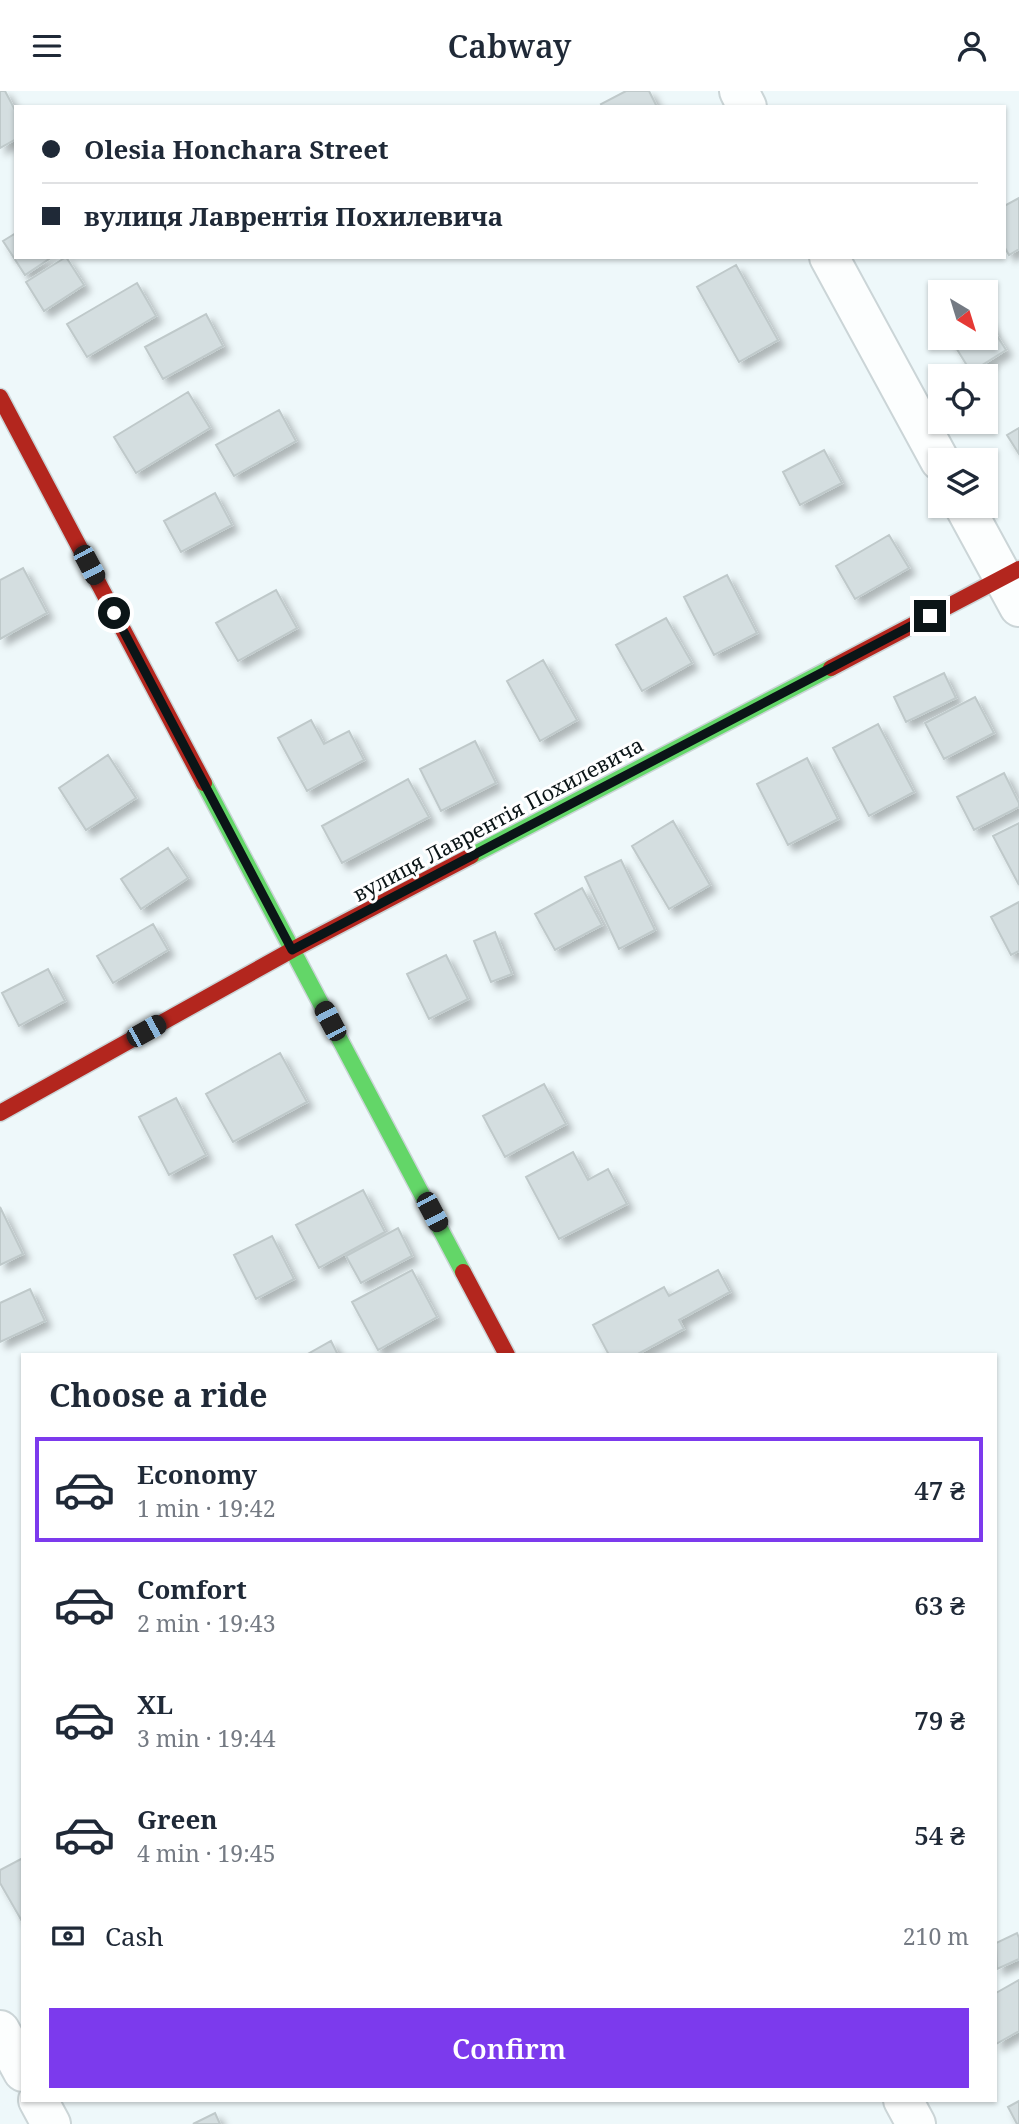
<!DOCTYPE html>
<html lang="en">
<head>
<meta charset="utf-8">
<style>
	body { margin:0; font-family:"Noto Serif",serif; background:#f2f2f3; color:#1f2937; height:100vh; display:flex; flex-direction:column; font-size:26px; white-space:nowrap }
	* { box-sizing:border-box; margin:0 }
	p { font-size:23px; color:#747a83 }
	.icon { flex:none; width:38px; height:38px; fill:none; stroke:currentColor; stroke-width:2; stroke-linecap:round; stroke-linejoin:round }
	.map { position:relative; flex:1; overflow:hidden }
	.side { position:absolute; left:21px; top:1262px; width:976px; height:749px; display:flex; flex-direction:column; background:#fff; border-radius:0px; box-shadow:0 2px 5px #0004 }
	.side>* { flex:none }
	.guide { position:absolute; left:14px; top:14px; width:992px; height:154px; border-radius:0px; box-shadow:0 2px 5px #0004; display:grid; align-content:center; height:154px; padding:0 28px; background:#fff }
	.needle { width:46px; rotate:142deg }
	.fabs { position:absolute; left:928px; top:189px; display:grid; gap:14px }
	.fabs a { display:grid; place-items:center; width:70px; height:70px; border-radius:0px; background:#fff; box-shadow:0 2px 5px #0004; font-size:35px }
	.end { position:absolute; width:32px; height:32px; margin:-16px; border:9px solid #0b1517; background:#fff; box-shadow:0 0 0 4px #fff }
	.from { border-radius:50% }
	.car { position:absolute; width:21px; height:42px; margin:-21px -10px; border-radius:9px; box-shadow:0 0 5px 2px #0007; background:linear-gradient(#222 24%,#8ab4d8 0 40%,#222 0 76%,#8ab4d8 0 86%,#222 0) }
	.guide b { display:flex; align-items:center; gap:24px; height:66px; font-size:26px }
	.guide b+b { border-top:2px solid #e0e1e3 }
	.guide i { width:18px; height:18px; background:#1f2937 }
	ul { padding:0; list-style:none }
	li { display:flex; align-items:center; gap:21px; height:105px; margin:0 14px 10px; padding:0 14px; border:4px solid transparent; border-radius:0px }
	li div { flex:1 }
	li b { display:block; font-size:26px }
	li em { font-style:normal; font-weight:600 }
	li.on { border-color:#7c3aed }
	li>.icon { width:63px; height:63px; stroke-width:1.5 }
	h2 { padding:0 28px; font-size:32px; line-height:84px }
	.pay { display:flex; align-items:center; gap:18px; height:77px; padding:0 28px; font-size:26px }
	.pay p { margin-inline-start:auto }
	.action { display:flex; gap:14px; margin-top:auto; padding:14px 28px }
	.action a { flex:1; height:80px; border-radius:0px; background:#7c3aed; color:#fff; font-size:28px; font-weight:600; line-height:80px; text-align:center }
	header { display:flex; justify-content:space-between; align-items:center; height:91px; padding:0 28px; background:#fff; font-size:32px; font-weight:600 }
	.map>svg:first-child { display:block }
	.building { fill:#d4dee0; stroke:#bfc9ca; stroke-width:2; filter:url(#shadow) }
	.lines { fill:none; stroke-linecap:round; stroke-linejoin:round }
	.street-casing { stroke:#cbd5d7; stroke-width:42 }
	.fast-casing { stroke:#cbd5d7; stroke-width:19 }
	.jam-casing { stroke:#cbd5d7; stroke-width:19 }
	.street { stroke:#fcfefe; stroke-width:38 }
	.fast { stroke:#63d668; stroke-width:16 }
	.jam { stroke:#b3261e; stroke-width:16 }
	.route { stroke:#0b1517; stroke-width:9 }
	.labels { text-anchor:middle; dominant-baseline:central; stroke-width:6; stroke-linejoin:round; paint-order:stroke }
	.street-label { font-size:21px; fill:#0b1517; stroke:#fff }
</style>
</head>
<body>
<header><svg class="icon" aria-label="menu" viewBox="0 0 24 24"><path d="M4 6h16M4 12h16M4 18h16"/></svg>Cabway<svg class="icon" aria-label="person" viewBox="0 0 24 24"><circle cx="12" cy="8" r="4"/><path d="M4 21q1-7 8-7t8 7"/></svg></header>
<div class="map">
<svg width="1019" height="2033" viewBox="0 0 1019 2033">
	<defs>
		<filter id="shadow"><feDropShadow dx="6" dy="6" stdDeviation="3.5" flood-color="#0004"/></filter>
	</defs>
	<rect width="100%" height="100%" fill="#eef8fa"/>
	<path class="building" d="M0 0H5L16 21V48L0 57Z
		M626 0H649L657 16H603L601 13Z
		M1019 107V158L1009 164 1004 155V115Z
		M16 142V166H52L25 184 3 150Z
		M66 166 84 194 44 220 26 191Z
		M736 174 778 249 739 271 697 196Z
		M137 192 156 225 87 266 67 233Z
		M206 223 223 255 163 288 145 256Z
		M985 226 1006 259 971 281 950 247H985Z
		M188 301 210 337 136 382 114 346Z
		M279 319 296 350 234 385 216 354Z
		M1019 337V363L1007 344Z
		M824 359 842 392 800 414 783 381Z
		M215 402 232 434 181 461 164 430Z
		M889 444 909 477 855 508 836 475Z
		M23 477 47 522 0 548V489Z
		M727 484 757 542 714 564 684 506Z
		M276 499 297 537 238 570 216 532Z
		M666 527 692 572 642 600 616 554Z
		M543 569 577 629 540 650 507 590Z
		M944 582 956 607 906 631 894 606Z
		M975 606 994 642 944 668 925 632Z
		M311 629 324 653 349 640 364 669 307 700 278 647Z
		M878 633 914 701 869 725 833 657Z
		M475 650 496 692 441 720 420 678Z
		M108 664 136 707 86 739 59 697Z
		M807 667 838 728 788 754 757 693Z
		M1004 682 1019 712V716L974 739 957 706Z
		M408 688 429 726 342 772 322 735Z
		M673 730 710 794 669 818 632 755Z
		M1019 732V794L993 745Z
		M168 757 188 787 141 818 121 788Z
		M621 769 655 839 619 858 585 786Z
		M582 797 602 834 555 859 535 823Z
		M1019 811V860L1011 864 991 826Z
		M153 833 168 859 113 892 97 865Z
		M495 841 512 883 491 891 474 850Z
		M446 864 468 908 429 928 407 883Z
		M48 878 65 910 19 935 2 902Z
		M280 962 307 1011 233 1051 206 1003Z
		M544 993 566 1033 505 1066 483 1025Z
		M176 1007 206 1064 169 1084 139 1026Z
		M573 1061 588 1089 608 1078 627 1113 559 1148 526 1086Z
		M363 1099 385 1141 319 1177 296 1134Z
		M0 1116 23 1163 0 1174Z
		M398 1137 412 1165 361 1192 346 1165Z
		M272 1145 294 1188 256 1208 234 1164Z
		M412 1179 437 1226 378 1259 352 1211Z
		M718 1179 730 1201 679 1229 684 1238 636 1264H609L593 1234 664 1196 669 1205Z
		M30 1198 45 1230 0 1251V1212Z
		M331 1250 338 1264H306Z
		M23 1767V1832L0 1792V1779Z
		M1017 1842 1019 1847V1868L997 1878 996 1852Z
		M1019 1889V1940L996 1953V1902Z
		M1019 2010V2033H1017L1008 2016Z
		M215 2022 220 2033H193Z"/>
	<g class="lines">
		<defs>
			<path id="street" d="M739 0 747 16
				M829 166 940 370
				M964 415 1019 516
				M0 1939 23 1981
				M38 2009 51 2033
				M903 2009 916 2033"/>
			<path id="fast" d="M204 692 463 1181
				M471 765 831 577"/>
			<path id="jam" d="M0 306 204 692
				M831 577 1019 478
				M0 1022 292 859 471 765
				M463 1181 507 1264"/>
		</defs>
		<use href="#street" class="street-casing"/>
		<use href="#fast" class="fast-casing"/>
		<use href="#jam" class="jam-casing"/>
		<use href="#street" class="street"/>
		<use href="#fast" class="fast"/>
		<use href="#jam" class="jam"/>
	</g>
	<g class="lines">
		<path class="route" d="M114 522 292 859 930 525"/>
	</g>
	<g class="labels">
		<g class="street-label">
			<text transform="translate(498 728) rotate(-28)">вулиця Лаврентія Похилевича</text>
		</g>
	</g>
</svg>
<div class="fabs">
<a><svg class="needle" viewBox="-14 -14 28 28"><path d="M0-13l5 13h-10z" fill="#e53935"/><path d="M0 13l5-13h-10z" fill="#747a83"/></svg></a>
<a><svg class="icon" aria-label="locate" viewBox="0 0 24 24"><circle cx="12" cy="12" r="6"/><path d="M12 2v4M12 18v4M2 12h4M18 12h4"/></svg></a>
<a><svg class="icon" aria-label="layers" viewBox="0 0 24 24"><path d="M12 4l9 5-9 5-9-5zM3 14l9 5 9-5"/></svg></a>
</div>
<i class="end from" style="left:114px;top:522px"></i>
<i class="end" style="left:930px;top:525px"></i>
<i class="car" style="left:89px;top:474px;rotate:152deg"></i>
<i class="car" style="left:330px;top:930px;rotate:332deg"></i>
<i class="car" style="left:146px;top:940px;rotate:61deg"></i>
<i class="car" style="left:432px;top:1121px;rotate:152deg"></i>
<div class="guide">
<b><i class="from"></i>Olesia Honchara Street</b>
<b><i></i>вулиця Лаврентія Похилевича</b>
</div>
<section class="side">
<h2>Choose a ride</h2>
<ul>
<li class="on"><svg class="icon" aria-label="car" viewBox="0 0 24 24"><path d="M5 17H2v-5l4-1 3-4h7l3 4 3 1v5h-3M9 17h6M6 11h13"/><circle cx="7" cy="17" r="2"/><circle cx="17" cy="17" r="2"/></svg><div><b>Economy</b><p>1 min · 19:42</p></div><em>47 ₴</em></li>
<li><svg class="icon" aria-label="car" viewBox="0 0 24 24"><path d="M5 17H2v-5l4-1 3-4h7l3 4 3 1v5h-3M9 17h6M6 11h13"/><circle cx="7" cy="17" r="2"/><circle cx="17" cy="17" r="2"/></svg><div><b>Comfort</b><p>2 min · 19:43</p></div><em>63 ₴</em></li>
<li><svg class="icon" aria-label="car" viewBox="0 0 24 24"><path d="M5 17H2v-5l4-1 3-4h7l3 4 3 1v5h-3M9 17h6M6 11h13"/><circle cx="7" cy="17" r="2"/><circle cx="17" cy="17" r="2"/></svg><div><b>XL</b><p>3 min · 19:44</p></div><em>79 ₴</em></li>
<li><svg class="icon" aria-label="car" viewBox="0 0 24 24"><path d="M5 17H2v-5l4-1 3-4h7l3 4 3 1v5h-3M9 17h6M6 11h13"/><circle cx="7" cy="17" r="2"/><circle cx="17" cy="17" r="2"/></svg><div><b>Green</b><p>4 min · 19:45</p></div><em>54 ₴</em></li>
</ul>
<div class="pay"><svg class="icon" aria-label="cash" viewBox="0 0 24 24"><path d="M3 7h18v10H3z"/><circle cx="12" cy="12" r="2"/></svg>Cash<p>210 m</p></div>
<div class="action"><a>Confirm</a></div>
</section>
</div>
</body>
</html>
